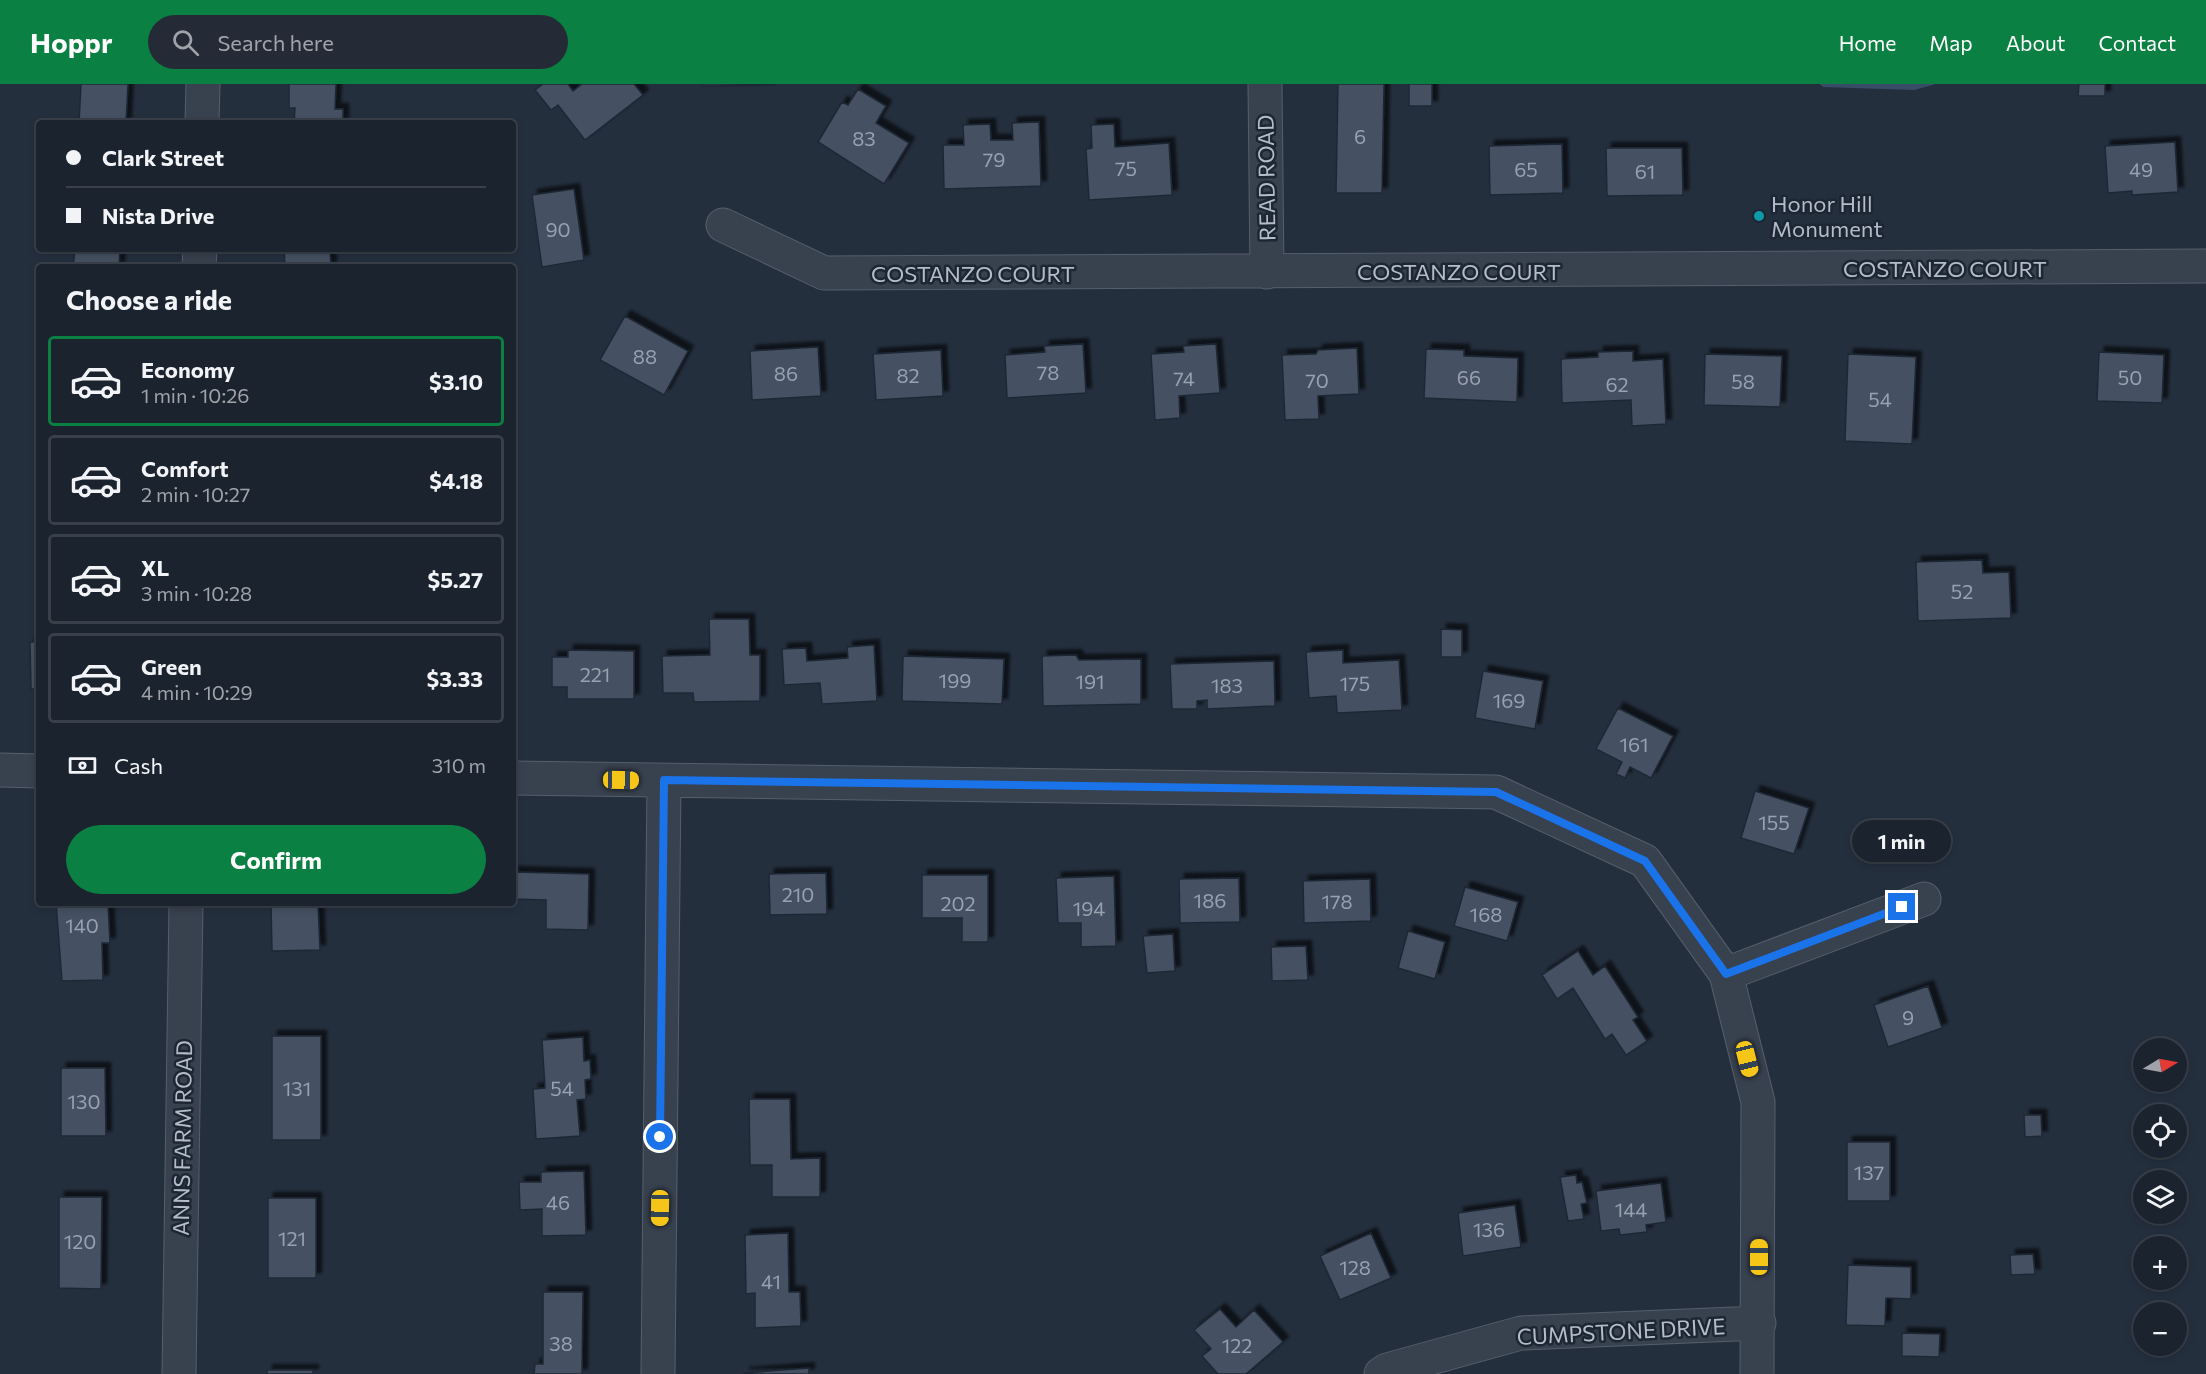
<!DOCTYPE html>
<html lang="en">
<head>
<meta charset="utf-8">
<style>
	body { margin:0; font-family:Commissioner,sans-serif; background:#242b36; color:#f1f3f6; height:100vh; display:flex; flex-direction:column; font-size:22px; white-space:nowrap }
	* { box-sizing:border-box; margin:0 }
	p { font-size:20px; color:#a0a4aa }
	.icon { flex:none; width:33px; height:33px; fill:none; stroke:currentColor; stroke-width:2; stroke-linecap:round; stroke-linejoin:round }
	.map { position:relative; flex:1; overflow:hidden }
	.sheet { position:absolute; left:36px; top:180px; width:480px; height:642px; display:flex; flex-direction:column; background:#1b232e; border-radius:6px; box-shadow:0 3px 9px #0003,0 0 0 2px #39404a }
	.sheet>* { flex:none }
	.guide { position:absolute; left:36px; top:36px; width:480px; height:132px; border-radius:6px; box-shadow:0 3px 9px #0003,0 0 0 2px #39404a; display:grid; align-content:center; height:132px; padding:0 30px; background:#1b232e }
	.needle { width:39px; rotate:80deg }
	.controls { position:absolute; left:2133px; top:954px; display:grid; gap:12px }
	.controls a { display:grid; place-items:center; width:54px; height:54px; border-radius:50%; background:#1b232e; box-shadow:0 3px 9px #0003,0 0 0 2px #39404a; font-size:30px }
	.end { position:absolute; width:27px; height:27px; margin:-14px; border:8px solid #1a73e8; background:#fff; box-shadow:0 0 0 3px #fff }
	.from { border-radius:50% }
	.bubble { position:absolute; height:42px; border-radius:21px; background:#1b232e; box-shadow:0 3px 9px #0003,0 0 0 2px #39404a; font-size:20px; font-weight:700; line-height:42px; text-align:center }
	.car { position:absolute; width:18px; height:36px; margin:-18px -9px; border-radius:8px; box-shadow:0 0 4px 2px #0007; background:linear-gradient(#f5c518 24%,#345 0 40%,#f5c518 0 76%,#345 0 86%,#f5c518 0) }
	.guide b { display:flex; align-items:center; gap:21px; height:57px; font-size:22px }
	.guide b+b { border-top:2px solid #39404a }
	.guide i { width:15px; height:15px; background:#f1f3f6 }
	ul { padding:0; list-style:none }
	li { display:flex; align-items:center; gap:18px; height:90px; margin:0 12px 9px; padding:0 18px; border:3px solid #39404a; border-radius:6px }
	li div { flex:1 }
	li b { display:block; font-size:22px }
	li em { font-style:normal; font-weight:700 }
	li.current { border-color:#0b8043 }
	li>.icon { width:54px; height:54px; stroke-width:1.5 }
	h2 { padding:0 30px; font-size:27px; line-height:72px }
	.pay { display:flex; align-items:center; gap:15px; height:66px; padding:0 30px; font-size:22px }
	.pay p { margin-inline-start:auto }
	.action { display:flex; gap:12px; margin-top:auto; padding:12px 30px }
	.action a { flex:1; height:69px; border-radius:36px; background:#0b8043; color:#fff; font-size:24px; font-weight:700; line-height:69px; text-align:center }
	header { display:flex; align-items:center; gap:36px; box-sizing:border-box; height:84px; padding:0 30px; background:#0b8043; color:#fff }
	header strong { font-size:28px }
	nav { display:flex; gap:33px; margin-inline-start:auto; font-size:21px }
	.search { width:420px; height:54px; background:#242b36; display:flex; align-items:center; gap:15px; box-sizing:border-box; padding:0 21px; border-radius:33px; color:#a0a4aa; font-size:22px }
	.map>svg:first-child { display:block }
	.water { fill:#394c67 }
	.building { fill:#455162; stroke:#1f2835; stroke-width:1.5; filter:url(#shadow) }
	.lines { fill:none; stroke-linecap:round; stroke-linejoin:round }
	.minor-casing { stroke:#565f6c; stroke-width:35 }
	.minor { stroke:#38414e; stroke-width:33 }
	.route { stroke:#1a73e8; stroke-width:8 }
	.culture-dot { fill:#0f9aa8; stroke:#1d2633; stroke-width:2 }
	.labels { text-anchor:middle; dominant-baseline:central; stroke-width:5; stroke-linejoin:round; paint-order:stroke }
	.number-label { font-size:20px; fill:#98a1af }
	.street-label { font-size:22px; fill:#b4bcc9; stroke:#1d2633 }
	.poi-label { font-size:22px; fill:#b4bcc9; stroke:#1d2633; text-anchor:start }
</style>
</head>
<body>
<header>
<strong>Hoppr</strong>
<div class="search"><svg class="icon" aria-label="search" viewBox="0 0 24 24"><circle cx="10" cy="10" r="6"/><path d="M15 15l6 6"/></svg>Search here</div>
<nav><a>Home</a><a>Map</a><a>About</a><a>Contact</a></nav>
</header>
<div class="map">
<svg width="2206" height="1290" viewBox="0 0 2206 1290">
	<defs>
		<filter id="shadow"><feDropShadow dx="5.5" dy="-5.5" stdDeviation="1.5" flood-color="#0009"/></filter>
	</defs>
	<rect width="100%" height="100%" fill="#242f3e"/>
	<path class="water" d="M1820 0H1936L1914 6 1823 3Z"/>
	<path class="building" d="M81 0H128L126 39H79Z
		M289 0H336L335 25H343V39H294L295 24H289Z
		M543 0H568L573 7 582 0H634L643 11 585 56 558 21 551 26 535 6Z
		M702 0H775V1L702 2Z
		M1338 0H1384L1382 109H1336Z
		M1409 0H1432V22H1409Z
		M2079 0H2105V12H2078Z
		M858 5 886 22 876 39 909 59 884 100 818 58 842 18 848 21Z
		M1039 38 1041 102 944 105 943 61H964L963 41 990 40 991 56H1013L1012 39Z
		M1114 40 1115 63 1169 59 1172 111 1089 116 1086 65 1092 64 1091 41Z
		M2175 58 2178 108 2132 111V107L2108 109 2105 62Z
		M1562 60 1563 109 1490 111 1489 62Z
		M1606 64H1682L1683 111 1607 112Z
		M574 105 584 176 542 183 532 111Z
		M75 165H120L119 183H73Z
		M284 165H330L331 183H285Z
		M625 232 688 267 664 311 600 276Z
		M1083 260 1086 309 1007 314 1005 271 1045 268 1044 262Z
		M1216 260 1220 309 1179 312 1180 334 1155 336 1151 270 1184 268 1183 262Z
		M818 263 821 312 752 316 750 267Z
		M1357 264 1359 310 1318 312 1319 335 1285 336 1282 271 1316 270 1318 266Z
		M1426 265 1464 266V272L1518 274 1517 318 1424 314Z
		M941 266 943 312 876 316 873 270Z
		M1633 267V277L1663 275 1666 340 1632 342 1631 316 1562 319 1561 275 1598 273V268Z
		M2099 268 2164 271 2162 319 2097 317Z
		M1705 270 1782 272 1780 323 1704 321Z
		M1848 270 1916 273 1912 360 1845 357Z
		M1982 476 1983 489 2009 488 2011 534 1918 537 1916 478Z
		M709 535H749L750 571H760V617L694 618 693 609H663L662 572 710 571Z
		M1441 545 1462 546V573H1441Z
		M30 558H39V605H31Z
		M874 561 877 617 822 620 820 599 784 601 782 565 806 564 807 577 848 574 847 563Z
		M568 566 634 567V615H567V603H552V573H568Z
		M1343 566V579L1399 576 1402 626 1337 629 1336 612 1309 614 1306 568Z
		M1076 571 1079 576 1141 575V620L1043 622 1042 572Z
		M903 572 1004 575 1002 620 902 617Z
		M1274 577 1275 622 1207 625V616L1197 617V625H1172L1170 580Z
		M1483 587 1543 597 1535 645 1475 634Z
		M1618 624 1673 652 1651 694 1630 683 1625 694 1616 690 1622 678 1596 665Z
		M1755 707 1809 724 1794 770 1741 754Z
		M513 788 589 790 588 846 546 845V816L513 815Z
		M826 789 827 830 770 831 769 790Z
		M922 791H988V858H962V834H922Z
		M1114 792 1116 862 1081 863V839H1058L1056 794Z
		M1239 794 1240 838 1180 839 1179 795Z
		M1370 795 1371 837 1304 839 1303 797Z
		M1465 803 1518 818 1507 857 1454 842Z
		M56 819H108L110 859H102L103 896 62 897Z
		M271 819H318L320 866 272 867Z
		M1408 847 1445 858 1435 895 1398 884Z
		M1173 850 1175 887 1147 889 1143 852Z
		M1306 862 1308 896 1272 897 1271 863Z
		M1578 867 1593 891 1605 882 1638 933 1633 936 1647 957 1626 971 1612 950 1605 955 1573 904 1557 915 1542 891Z
		M1928 902 1942 944 1888 963 1874 921Z
		M272 952H321V1056H272Z
		M583 953 584 977 590 976 591 995 585 996 586 1015 577 1016 580 1052 536 1055 533 1005 545 1004 542 956Z
		M61 984H105L106 1052H61Z
		M749 1015H790L791 1075 820 1074V1113H772V1081H750Z
		M2024 1031H2041L2042 1052 2025 1053Z
		M1847 1058H1890V1117H1847Z
		M584 1087 586 1151 542 1152V1125L520 1126 519 1098H541V1088Z
		M1576 1091 1577 1099 1582 1098 1587 1119 1581 1120 1584 1135 1568 1137 1560 1093Z
		M1661 1099 1666 1138 1646 1141 1647 1148 1620 1151 1619 1145 1601 1147 1596 1107Z
		M59 1113H102L101 1205 59 1204Z
		M268 1114H316V1194H268Z
		M1515 1121 1521 1163 1463 1172 1458 1129Z
		M788 1149 789 1208H800L801 1242 755 1244V1209L746 1210 745 1151Z
		M1371 1149 1391 1194 1340 1216 1320 1172Z
		M2033 1170 2035 1190 2011 1191 2010 1171Z
		M1848 1181 1911 1183V1215L1886 1214 1885 1242 1846 1241Z
		M543 1208H583L582 1290H534L535 1280H543Z
		M1220 1225 1236 1243 1254 1226 1283 1258 1246 1290H1218L1202 1272 1211 1265 1194 1246Z
		M1902 1249 1940 1250 1939 1273 1902 1272Z
		M809 1284V1290H744V1289Z
		M267 1286H313V1290H267Z"/>
	<g class="lines">
		<defs>
			<path id="minor" d="M1265 0 1267 188
				M202 39 203 0
				M723 141 824 189 2206 182
				M199 183 200 165
				M0 686 39 687
				M513 694 1496 708 1645 777 1726 890 1758 1018 1757 1290
				M1726 890 1924 815
				M179 1290 186 819
				M658 1290 664 697
				M1381 1290 1387 1286 1521 1249 1759 1239"/>
		</defs>
		<use href="#minor" class="minor-casing"/>
		<use href="#minor" class="minor"/>
	</g>
	<g class="lines">
		<path class="route" d="M660 1053 664 696 1496 708 1645 777 1726 890 1902 823"/>
	</g>
	<circle class="culture-dot" cx="1759" cy="132" r="6"/>
	<g class="labels">
		<g class="number-label">
			<text x="1360" y="52">6</text>
			<text x="864" y="54">83</text>
			<text x="994" y="75">79</text>
			<text x="1126" y="84">75</text>
			<text x="1526" y="85">65</text>
			<text x="2141" y="85">49</text>
			<text x="1645" y="87">61</text>
			<text x="558" y="145">90</text>
			<text x="645" y="272">88</text>
			<text x="1048" y="288">78</text>
			<text x="786" y="289">86</text>
			<text x="908" y="291">82</text>
			<text x="1469" y="293">66</text>
			<text x="2130" y="293">50</text>
			<text x="1184" y="294">74</text>
			<text x="1317" y="296">70</text>
			<text x="1743" y="297">58</text>
			<text x="1617" y="300">62</text>
			<text x="1880" y="315">54</text>
			<text x="1962" y="507">52</text>
			<text x="595" y="590">221</text>
			<text x="955" y="596">199</text>
			<text x="1090" y="597">191</text>
			<text x="1355" y="599">175</text>
			<text x="1227" y="601">183</text>
			<text x="1509" y="616">169</text>
			<text x="1634" y="660">161</text>
			<text x="1774" y="738">155</text>
			<text x="798" y="810">210</text>
			<text x="1210" y="816">186</text>
			<text x="1337" y="817">178</text>
			<text x="958" y="819">202</text>
			<text x="1089" y="824">194</text>
			<text x="1486" y="830">168</text>
			<text x="82" y="841">140</text>
			<text x="1908" y="933">9</text>
			<text x="297" y="1004">131</text>
			<text x="562" y="1004">54</text>
			<text x="84" y="1017">130</text>
			<text x="1869" y="1088">137</text>
			<text x="558" y="1118">46</text>
			<text x="1631" y="1125">144</text>
			<text x="1489" y="1145">136</text>
			<text x="292" y="1154">121</text>
			<text x="80" y="1157">120</text>
			<text x="1355" y="1183">128</text>
			<text x="771" y="1197">41</text>
			<text x="561" y="1259">38</text>
			<text x="1237" y="1261">122</text>
		</g>
		<g class="street-label">
			<text transform="translate(1266 94) rotate(-91)">READ ROAD</text>
			<text x="1945" y="184">COSTANZO COURT</text>
			<text x="1459" y="187">COSTANZO COURT</text>
			<text x="973" y="189">COSTANZO COURT</text>
			<text transform="translate(182 1054) rotate(-89)">ANNS FARM ROAD</text>
			<text transform="translate(1621 1247) rotate(-3)">CUMPSTONE DRIVE</text>
		</g>
		<g class="poi-label">
			<text x="1771" y="119">Honor Hill<tspan x="1771" dy="25">Monument</tspan></text>
		</g>
	</g>
</svg>
<div class="controls">
<a><svg class="needle" viewBox="-14 -14 28 28"><path d="M0-13l5 13h-10z" fill="#e53935"/><path d="M0 13l5-13h-10z" fill="#a0a4aa"/></svg></a>
<a><svg class="icon" aria-label="locate" viewBox="0 0 24 24"><circle cx="12" cy="12" r="6"/><path d="M12 2v4M12 18v4M2 12h4M18 12h4"/></svg></a>
<a><svg class="icon" aria-label="layers" viewBox="0 0 24 24"><path d="M12 4l9 5-9 5-9-5zM3 14l9 5 9-5"/></svg></a>
<a>+</a>
<a>−</a>
</div>
<i class="end from" style="left:660px;top:1053px"></i>
<i class="end" style="left:1902px;top:823px"></i>
<div class="bubble" style="left:1852px;top:736px;width:99px">1 min</div>
<i class="car" style="left:621px;top:696px;rotate:91deg"></i>
<i class="car" style="left:1747px;top:975px;rotate:166deg"></i>
<i class="car" style="left:660px;top:1124px;rotate:181deg"></i>
<i class="car" style="left:1759px;top:1173px;rotate:0deg"></i>
<div class="guide">
<b><i class="from"></i>Clark Street</b>
<b><i></i>Nista Drive</b>
</div>
<section class="sheet">
<h2>Choose a ride</h2>
<ul>
<li class="current"><svg class="icon" aria-label="car" viewBox="0 0 24 24"><path d="M5 17H2v-5l4-1 3-4h7l3 4 3 1v5h-3M9 17h6M6 11h13"/><circle cx="7" cy="17" r="2"/><circle cx="17" cy="17" r="2"/></svg><div><b>Economy</b><p>1 min · 10:26</p></div><em>$3.10</em></li>
<li><svg class="icon" aria-label="car" viewBox="0 0 24 24"><path d="M5 17H2v-5l4-1 3-4h7l3 4 3 1v5h-3M9 17h6M6 11h13"/><circle cx="7" cy="17" r="2"/><circle cx="17" cy="17" r="2"/></svg><div><b>Comfort</b><p>2 min · 10:27</p></div><em>$4.18</em></li>
<li><svg class="icon" aria-label="car" viewBox="0 0 24 24"><path d="M5 17H2v-5l4-1 3-4h7l3 4 3 1v5h-3M9 17h6M6 11h13"/><circle cx="7" cy="17" r="2"/><circle cx="17" cy="17" r="2"/></svg><div><b>XL</b><p>3 min · 10:28</p></div><em>$5.27</em></li>
<li><svg class="icon" aria-label="car" viewBox="0 0 24 24"><path d="M5 17H2v-5l4-1 3-4h7l3 4 3 1v5h-3M9 17h6M6 11h13"/><circle cx="7" cy="17" r="2"/><circle cx="17" cy="17" r="2"/></svg><div><b>Green</b><p>4 min · 10:29</p></div><em>$3.33</em></li>
</ul>
<div class="pay"><svg class="icon" aria-label="cash" viewBox="0 0 24 24"><path d="M3 7h18v10H3z"/><circle cx="12" cy="12" r="2"/></svg>Cash<p>310 m</p></div>
<div class="action"><a>Confirm</a></div>
</section>
</div>
</body>
</html>
